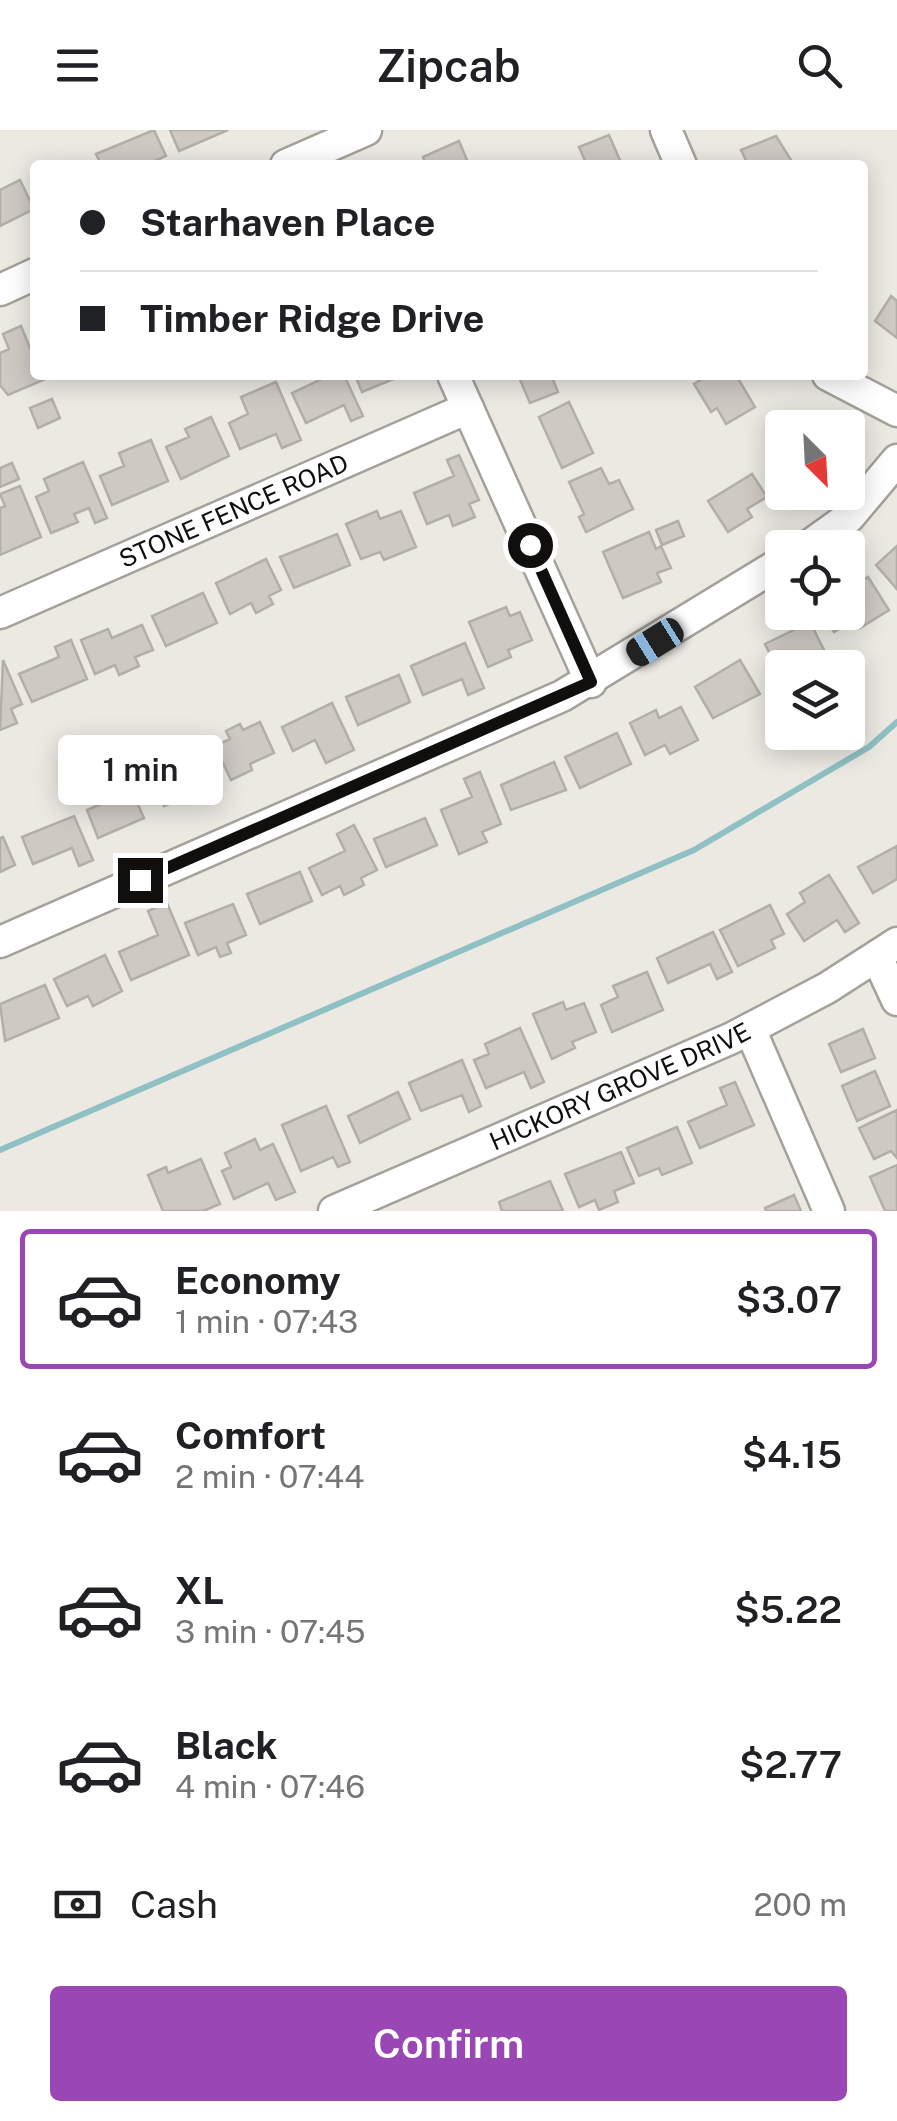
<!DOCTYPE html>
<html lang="en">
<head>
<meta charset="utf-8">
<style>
	body { margin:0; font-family:"Public Sans",sans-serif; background:#f6f6f6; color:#202124; height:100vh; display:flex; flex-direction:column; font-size:38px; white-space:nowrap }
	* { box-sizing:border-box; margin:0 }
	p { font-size:32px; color:#757577 }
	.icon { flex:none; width:55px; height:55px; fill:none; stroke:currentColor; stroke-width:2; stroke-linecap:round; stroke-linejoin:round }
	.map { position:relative; height:1081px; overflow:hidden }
	.panel { display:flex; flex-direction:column; background:#fff; flex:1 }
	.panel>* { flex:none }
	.top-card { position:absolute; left:30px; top:30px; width:838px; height:220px; border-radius:10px; box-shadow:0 5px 25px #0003; display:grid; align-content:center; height:220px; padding:0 50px; background:#fff }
	.needle { width:65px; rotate:156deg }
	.buttons { position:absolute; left:765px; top:280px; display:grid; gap:20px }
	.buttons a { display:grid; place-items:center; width:100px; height:100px; border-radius:10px; background:#fff; box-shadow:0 5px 25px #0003; font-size:50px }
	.end { position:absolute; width:45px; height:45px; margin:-22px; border:12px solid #100f0d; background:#fff; box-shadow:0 0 0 5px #fff }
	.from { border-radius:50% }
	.bubble { position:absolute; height:70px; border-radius:10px; background:#fff; box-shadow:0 5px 25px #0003; font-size:32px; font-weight:600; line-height:70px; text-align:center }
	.car { position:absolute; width:30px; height:60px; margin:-30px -15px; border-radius:12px; box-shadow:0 0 8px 2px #0007; background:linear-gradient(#222 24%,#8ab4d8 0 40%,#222 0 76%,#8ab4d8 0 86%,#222 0) }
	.top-card b { display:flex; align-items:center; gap:35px; height:95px; font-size:38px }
	.top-card b+b { border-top:2px solid #e0e0e0 }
	.top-card i { width:25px; height:25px; background:#202124 }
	ul { padding:18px 0 0; list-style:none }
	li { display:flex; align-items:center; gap:30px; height:140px; margin:0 20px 15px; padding:0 30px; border:5px solid transparent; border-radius:10px }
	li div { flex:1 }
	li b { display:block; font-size:38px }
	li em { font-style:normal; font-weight:600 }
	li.current { border-color:#9a46b4 }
	li>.icon { width:90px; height:90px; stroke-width:1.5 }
	.pay { display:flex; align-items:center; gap:25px; height:110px; padding:0 50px; font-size:38px }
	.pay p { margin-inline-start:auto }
	.cta { display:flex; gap:20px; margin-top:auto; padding:20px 50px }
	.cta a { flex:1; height:115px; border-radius:10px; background:#9a46b4; color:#fff; font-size:40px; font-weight:600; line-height:115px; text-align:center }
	header { display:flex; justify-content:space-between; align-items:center; height:130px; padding:0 50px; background:#fff; font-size:45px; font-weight:600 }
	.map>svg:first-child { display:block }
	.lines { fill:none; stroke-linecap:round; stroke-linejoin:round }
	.stream { stroke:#8ec0c4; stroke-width:6 }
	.building { fill:#cfc9c4; stroke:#b4aea9; stroke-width:2.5 }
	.minor-casing { stroke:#a4a19b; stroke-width:35 }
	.minor { stroke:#fff; stroke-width:30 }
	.route { stroke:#100f0d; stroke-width:12 }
	.labels { text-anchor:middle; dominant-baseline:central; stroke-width:9; stroke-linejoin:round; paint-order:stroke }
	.street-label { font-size:25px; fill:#100f0d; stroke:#fff }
</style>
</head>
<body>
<header><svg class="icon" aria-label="menu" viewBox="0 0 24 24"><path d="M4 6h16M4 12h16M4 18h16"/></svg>Zipcab<svg class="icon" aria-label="search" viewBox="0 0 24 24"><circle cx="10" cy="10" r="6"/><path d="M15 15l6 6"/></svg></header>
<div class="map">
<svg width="897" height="1081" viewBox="0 0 897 1081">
	<rect width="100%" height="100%" fill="#ebe9e2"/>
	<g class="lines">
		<path class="stream" d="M0 1020 694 720 869 617 897 592"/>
	</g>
	<path class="building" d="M154 0 166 26 146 35H101L96 24Z
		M170 0H228L179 21Z
		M609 5 622 35H587L579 17Z
		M776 6 794 35H748L741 20Z
		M459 11 469 35H426L423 27Z
		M20 50 34 79 0 96V60Z
		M891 166 897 171V208L875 191Z
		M21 196 35 230V245L43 250 8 265 0 255V223L9 219 3 204Z
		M330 245H344L363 286 351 291 344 275 306 293 292 263Z
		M355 245H403L362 262Z
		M518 245H551L558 262 530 273Z
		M709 245H736L755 277 726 294 717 278 711 282 694 254Z
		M276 252 301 310 282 318 276 304 240 319 229 293 248 284 241 267Z
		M52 269 60 288 38 298 30 278Z
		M569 272 593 323 562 338 539 287Z
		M211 287 229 326 181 349 166 317 189 307 185 299Z
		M151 310 168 351 112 375 100 346 124 336 119 323Z
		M459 325 479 370 469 374 475 387 453 396 449 385 427 394 414 363 454 346 447 330Z
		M83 332 107 388 95 393 89 378 74 384 78 392 51 403 36 367 49 361 44 349Z
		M12 333 19 349 0 357V338Z
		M601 338 609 354 619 350 633 379 586 402 579 387 584 384 569 352Z
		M752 344 767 367 747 379 752 387 728 402 708 371Z
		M20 356 41 407 0 425V378L5 376 0 364Z
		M377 381 380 389 401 381 416 417 384 430 380 422 361 429 346 394Z
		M678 391 684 406 662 415 656 400Z
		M649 402 656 419 661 416 671 438 657 443 661 452 623 468 603 422Z
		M337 404 350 435 294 458 280 427Z
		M897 416V459L876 435Z
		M266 429 281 460 269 466 273 474 256 483 251 473 230 484 216 453Z
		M868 447 889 480 860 498 855 490 834 502 822 482H848V459Z
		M203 463 217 493 166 516 152 486Z
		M506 477 510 486 520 482 532 510 508 520 511 527 488 537 469 492Z
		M810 492 824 520 807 528 812 536 782 538 780 545 765 514Z
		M142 495 153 520 135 527 139 536 119 545 115 535 95 544 81 510 108 499 112 508Z
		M71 510 87 549 32 572 19 544 59 527 55 517Z
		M465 513 484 558 468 565 462 549 423 565 411 536Z
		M3 530 22 574 11 579 17 593 0 600Z
		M740 530 760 564 713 588 695 557Z
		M399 545 410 572 358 595 346 567Z
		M332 573 354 620 326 633 315 610 293 621 282 597Z
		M681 577 698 610 670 624 665 615 645 625 630 593 656 580 659 588Z
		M260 592 274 623 250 634 252 640 231 650 215 616 230 609 226 601 240 594 243 600Z
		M617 603 631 634 580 658 565 627Z
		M203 626 215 654 164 676 152 648Z
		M554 632 566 660 511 680 501 655Z
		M480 642 501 694 482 702 487 712 459 724 441 680 472 667 464 649Z
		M132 661 144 688 98 708 87 680Z
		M74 686 93 730 79 736 72 718 33 734 22 707Z
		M425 688 437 715 386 737 374 709Z
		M354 695 377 740 361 748 364 755 344 765 340 756 322 765 309 738 345 721 337 704Z
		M3 707 15 735 0 742V708Z
		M897 716V749L873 763 858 737Z
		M300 742 312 771 260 794 247 764Z
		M829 745 859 793 845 802 837 790 804 811 787 784 805 772 800 763Z
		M167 773 189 825 131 850 119 822 158 805 148 781Z
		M233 774 246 805 227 813 231 823 220 827 216 817 198 825 185 793Z
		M770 775 784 804 771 810 775 818 738 836 720 800Z
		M713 802 732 842 717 849 710 834 668 853 657 828Z
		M105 825 122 861 93 876 88 866 67 876 54 849Z
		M647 842 663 880 612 902 601 875 618 867 613 856Z
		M45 855 59 888 5 911 0 874Z
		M563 872 566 880 584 873 596 902 572 912 575 918 552 929 533 884Z
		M520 898 544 952 531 958 524 942 486 958 474 930 489 924 485 914Z
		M863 899 875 928 841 942 829 914Z
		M462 930 481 976 469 982 462 965 421 981 409 953Z
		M875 941 890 976 857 991 842 956Z
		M735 952 754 995 700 1018 688 992 727 975 720 958Z
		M398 962 410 989 360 1013 348 986Z
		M326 976 350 1032 338 1037 333 1027 301 1041 282 995Z
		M897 980V1028L891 1021 874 1029 859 998Z
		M677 997 692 1033 662 1045 659 1038 639 1046 627 1018Z
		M255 1009 260 1020 273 1014 295 1062 276 1070 268 1053 234 1069 222 1041 231 1037 225 1023Z
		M621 1022 634 1053 614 1061 618 1072 599 1080 595 1070 579 1077 565 1044Z
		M201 1029 220 1074 203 1081H163L148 1045 166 1037 168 1043Z
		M897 1035V1081H885L870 1047Z
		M550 1051 563 1081H502L499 1072Z
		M794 1065 801 1081H766L765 1078Z"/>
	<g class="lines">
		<defs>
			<g id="minor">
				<path d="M666 0 681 35"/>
				<path d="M286 35 366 0"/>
				<path d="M0 160 35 144"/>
				<path d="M453 245 591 552"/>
				<path d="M828 245 897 281"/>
				<path d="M806 418 849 387 897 330"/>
				<path id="s1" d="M0 483 468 278"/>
				<path d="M0 812 562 566 782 432"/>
				<path d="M877 827 897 870"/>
				<path d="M750 899 829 1081"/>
				<path id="s2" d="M334 1081 732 908 827 858 897 813"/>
			</g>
		</defs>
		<use href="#minor" class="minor-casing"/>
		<use href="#minor" class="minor"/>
	</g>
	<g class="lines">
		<path class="route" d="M140 750 591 552 530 415"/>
	</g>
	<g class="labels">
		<g class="street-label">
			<text stroke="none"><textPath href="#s1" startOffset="255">STONE FENCE ROAD</textPath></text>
			<text stroke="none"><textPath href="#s2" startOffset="312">HICKORY GROVE DRIVE</textPath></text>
		</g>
	</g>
</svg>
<div class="buttons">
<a><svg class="needle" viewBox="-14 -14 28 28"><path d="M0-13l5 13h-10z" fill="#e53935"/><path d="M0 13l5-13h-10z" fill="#757577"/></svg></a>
<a><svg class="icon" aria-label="locate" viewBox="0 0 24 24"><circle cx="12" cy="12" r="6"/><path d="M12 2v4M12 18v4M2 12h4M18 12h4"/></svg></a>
<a><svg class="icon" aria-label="layers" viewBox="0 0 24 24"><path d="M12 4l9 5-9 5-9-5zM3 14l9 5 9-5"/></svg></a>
</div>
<i class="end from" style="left:530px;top:415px"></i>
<i class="end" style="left:140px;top:750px"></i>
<div class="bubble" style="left:58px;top:605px;width:165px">1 min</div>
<i class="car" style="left:655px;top:512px;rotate:238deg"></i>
<div class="top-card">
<b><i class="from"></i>Starhaven Place</b>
<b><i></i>Timber Ridge Drive</b>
</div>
</div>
<section class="panel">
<ul>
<li class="current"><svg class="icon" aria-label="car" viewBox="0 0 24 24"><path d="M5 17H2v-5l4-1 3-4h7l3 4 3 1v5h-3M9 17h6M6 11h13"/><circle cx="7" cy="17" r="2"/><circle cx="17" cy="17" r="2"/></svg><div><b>Economy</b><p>1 min · 07:43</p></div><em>$3.07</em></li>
<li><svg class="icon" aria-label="car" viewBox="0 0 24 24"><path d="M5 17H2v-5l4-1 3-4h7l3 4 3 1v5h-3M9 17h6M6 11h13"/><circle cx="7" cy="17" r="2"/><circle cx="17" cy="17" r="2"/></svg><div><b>Comfort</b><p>2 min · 07:44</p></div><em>$4.15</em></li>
<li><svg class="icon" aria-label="car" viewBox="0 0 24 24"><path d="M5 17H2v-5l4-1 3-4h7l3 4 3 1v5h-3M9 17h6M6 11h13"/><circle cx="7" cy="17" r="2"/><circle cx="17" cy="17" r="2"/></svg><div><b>XL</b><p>3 min · 07:45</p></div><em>$5.22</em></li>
<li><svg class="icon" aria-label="car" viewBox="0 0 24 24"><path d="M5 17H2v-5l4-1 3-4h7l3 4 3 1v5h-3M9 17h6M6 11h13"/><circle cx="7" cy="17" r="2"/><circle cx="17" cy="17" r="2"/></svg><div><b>Black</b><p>4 min · 07:46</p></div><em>$2.77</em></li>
</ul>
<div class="pay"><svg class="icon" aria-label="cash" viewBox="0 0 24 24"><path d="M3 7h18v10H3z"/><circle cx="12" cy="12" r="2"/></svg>Cash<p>200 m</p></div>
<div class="cta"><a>Confirm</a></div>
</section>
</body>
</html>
